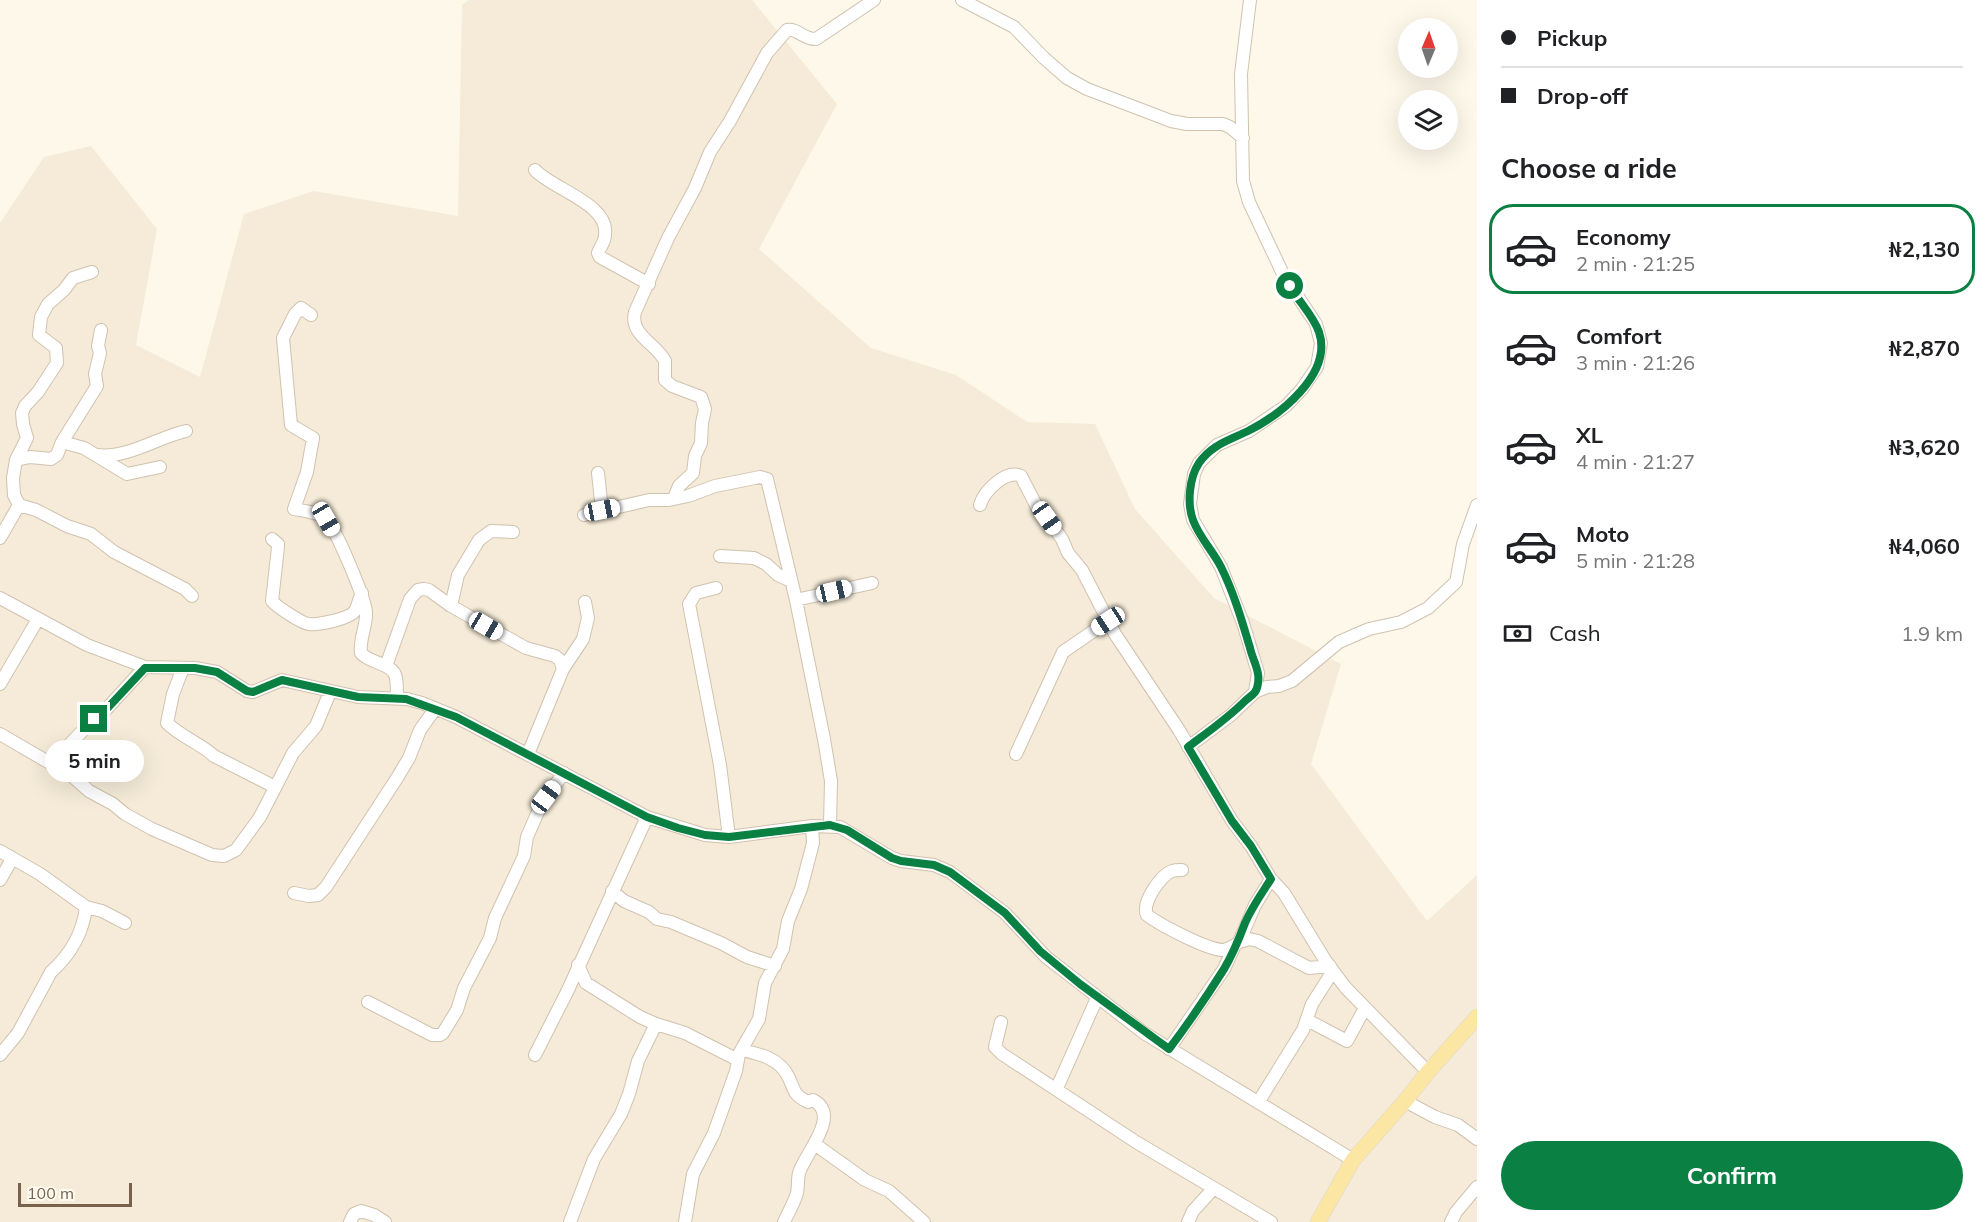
<!DOCTYPE html>
<html lang="en">
<head>
<meta charset="utf-8">
<style>
	body { margin:0; font-family:Mulish,sans-serif; background:#f2f2f2; color:#202124; height:100vh; display:flex; flex-direction:column; font-size:22px; white-space:nowrap }
	* { box-sizing:border-box; margin:0 }
	p { font-size:20px; color:#757577 }
	.icon { flex:none; width:33px; height:33px; fill:none; stroke:currentColor; stroke-width:2; stroke-linecap:round; stroke-linejoin:round }
	.map { position:relative; flex:1; overflow:hidden }
	.sheet { display:flex; flex-direction:column; background:#fff; width:510px }
	.sheet>* { flex:none }
	.banner { display:grid; align-content:center; height:132px; padding:0 24px; background:#fff }
	.needle { width:39px; rotate:2deg }
	.controls { position:absolute; left:1398px; top:18px; display:grid; gap:12px }
	.controls a { display:grid; place-items:center; width:60px; height:60px; border-radius:50%; background:#fff; box-shadow:0 6px 24px #0002; font-size:30px }
	.scale { position:absolute; left:18px; bottom:15px; width:114px; box-sizing:border-box; padding-left:6px; border:3px solid #79624c; border-top:0; font-size:16px; line-height:21px; white-space:nowrap; color:#79624c; -webkit-text-stroke:4px #fffbf1; paint-order:stroke }
	.end { position:absolute; width:27px; height:27px; margin:-14px; border:8px solid #0b8043; background:#fff; box-shadow:0 0 0 3px #fff }
	.from { border-radius:50% }
	.bubble { position:absolute; height:42px; border-radius:21px; background:#fff; box-shadow:0 6px 24px #0002; font-size:20px; font-weight:700; line-height:42px; text-align:center }
	.car { position:absolute; width:18px; height:36px; margin:-18px -9px; border-radius:8px; box-shadow:0 0 4px 2px #0007; background:linear-gradient(#fff 24%,#345 0 40%,#fff 0 76%,#345 0 86%,#fff 0) }
	.banner b { display:flex; align-items:center; gap:21px; height:57px; font-size:22px }
	.banner b+b { border-top:2px solid #e0e0e0 }
	.banner i { width:15px; height:15px; background:#202124 }
	ul { padding:0; list-style:none }
	li { display:flex; align-items:center; gap:18px; height:90px; margin:0 12px 9px; padding:0 12px; border:3px solid transparent; border-radius:24px }
	li div { flex:1 }
	li b { display:block; font-size:22px }
	li em { font-style:normal; font-weight:700 }
	li.active { border-color:#0b8043 }
	li>.icon { width:54px; height:54px; stroke-width:1.5 }
	h2 { padding:0 24px; font-size:27px; line-height:72px }
	.pay { display:flex; align-items:center; gap:15px; height:66px; padding:0 24px; font-size:22px }
	.pay p { margin-inline-start:auto }
	.cta { display:flex; gap:12px; margin-top:auto; padding:12px 24px }
	.cta a { flex:1; height:69px; border-radius:36px; background:#0b8043; color:#fff; font-size:24px; font-weight:700; line-height:69px; text-align:center }
	main { display:flex; flex:1; min-height:0 }
	.map>svg:first-child { display:block }
	.residential { fill:#f5ebd8 }
	.lines { fill:none; stroke-linecap:round; stroke-linejoin:round }
	.minor-casing { stroke:#d0c2af; stroke-width:14 }
	.major-casing { stroke:#dcd6d0; stroke-width:16 }
	.minor { stroke:#fff; stroke-width:12 }
	.major { stroke:#fbe6a3; stroke-width:15 }
	.route { stroke:#0b8043; stroke-width:8 }
</style>
</head>
<body>
<main>
<div class="map">
<svg width="1477" height="1222" viewBox="0 0 1477 1222">
	<rect width="100%" height="100%" fill="#fdf8ea"/>
	<path class="residential" d="M469 0H752L837 104 759 249 871 348 956 375 1027 422 1095 424 1135 509 1214 598 1341 664 1311 764 1427 921 1477 875V1222H0V223L44 157 91 146 157 229 136 345 200 377 244 214 314 191 458 216 462 5Z"/>
	<g class="lines">
		<defs>
			<path id="minor" d="M962 0 1014 27 1044 58 1067 78 1087 89 1171 121 1187 124H1223L1230 127 1243 138
				M1250 0 1241 74 1243 181 1249 202 1283 274 1316 324 1321 343 1317 367 1302 389 1286 406 1249 431 1217 445 1199 463 1194 474 1190 504 1193 520 1221 567 1243 623 1258 673 1255 692
				M535 170C552 189 610 204 605 235 605 242 600 247 598 253L600 257 649 284
				M92 272 73 278 64 290 48 304 41 317 39 335 56 348 57 363 38 392 25 406 22 413 23 424 27 438 16 460 13 478 14 495 19 505 36 510 67 526 91 534 114 552 185 589 192 596
				M311 315 301 308 295 314 283 338 291 425 313 438 307 472 294 509C304 511 317 512 325 518 335 526 365 598 366 612 367 626 359 639 361 653 370 664 394 663 396 678 397 684 397 692 397 698
				M62 442 84 448 127 474 160 467
				M97 455C127 459 158 437 186 431
				M16 460 30 457 51 459 57 455 62 442 97 386 95 374 100 353 98 346 101 330
				M598 473 602 510
				M674 498 679 486 693 473 695 456 701 443 702 423 705 409 701 397 672 386 665 380V361C656 343 629 335 635 312L668 238 695 188 710 152 730 121 767 53 787 30C798 28 804 40 816 39L874 0
				M980 505C984 491 1006 469 1021 476L1038 509 1047 518 1062 539 1068 553 1082 570 1115 634 1179 730 1232 821 1251 846 1271 879 1284 893 1325 960 1345 987 1428 1072
				M584 515 649 500H669L688 496 715 486 760 477 767 479 796 600 824 739 831 781 830 825
				M0 538 19 505
				M272 539 278 544V547L272 601C277 607 303 624 309 624 319 625 349 619 355 611 358 606 359 598 362 593
				M720 556 754 558 766 564 778 575 791 581
				M716 588 696 593 689 604 720 765 729 837
				M0 598 87 645 145 667 195 668 217 672 247 691 253 692 282 680 358 697 407 699 422 703 456 717 647 817 705 835 729 837 812 826 840 827 892 858 901 861 934 865 950 872 1005 913 1046 957 1144 1033 1353 1160
				M796 600 872 583
				M451 606 458 575 479 540 491 531 513 532
				M386 666 410 599 418 590 424 589 429 590 451 606 526 648 555 656 560 660 563 669
				M183 668 173 694 167 723C181 737 200 743 214 756L275 787
				M0 684 38 619
				M0 734 72 776 89 791 113 804 125 814 152 829 212 855 224 856 236 850 260 817 293 753 316 726 330 692
				M1188 747 1231 715 1255 692 1267 687 1279 686 1292 681 1339 642 1369 629 1401 622 1428 608 1456 582 1463 544 1477 505
				M528 754 563 669 583 639 588 618 585 602
				M1016 754 1063 652 1108 621
				M57 769 64 750 94 719 101 715 145 667
				M0 851 40 874 86 907 102 911 125 923
				M1182 870C1180 870 1175 870 1172 871 1161 875 1141 903 1147 915 1160 925 1206 949 1222 950 1227 950 1231 947 1235 945
				M0 880 12 859
				M612 891 624 901 649 912 657 919 671 922 721 943 747 957 775 966
				M294 893 309 896 318 895 326 887 397 778 409 758 420 730 435 709
				M1239 942 1249 939 1258 941 1309 968 1330 966
				M578 965 586 983 640 1017 656 1024 685 1033 738 1060
				M368 1002 432 1035H440L443 1033 457 1010 464 988 490 938 495 918 524 856 527 837 537 814 546 797 564 773
				M1307 1020 1347 1041 1365 1008
				M1001 1022 995 1047 1002 1054 1136 1142 1271 1222
				M1169 1049 1224 969 1235 945 1239 942 1255 905 1271 879
				M742 1050C759 1054 779 1058 788 1076 795 1090 792 1094 808 1102L813 1100C842 1115 805 1153 799 1173 797 1181 799 1189 796 1196 793 1205 788 1213 784 1222
				M0 1055 18 1033 51 972C71 954 83 933 86 907
				M535 1055 568 990 647 817
				M1057 1088 1097 998
				M1259 1101 1303 1030 1312 1004 1333 971
				M1405 1101 1435 1117 1458 1125 1477 1139
				M816 1145 865 1180 889 1191 924 1222
				M350 1222 354 1214 361 1211 374 1215 385 1222
				M570 1222 594 1159 621 1114 629 1094 638 1061 656 1024
				M685 1222 693 1174 714 1133 736 1071 739 1054 759 1019 765 983 783 949 788 921 801 889 813 843 812 826
				M1188 1222 1193 1211 1213 1189
				M1451 1222 1456 1212 1477 1187"/>
			<path id="major" d="M1318 1222 1353 1160 1405 1101 1428 1072 1477 1017"/>
		</defs>
		<use href="#minor" class="minor-casing"/>
		<use href="#major" class="major-casing"/>
		<use href="#minor" class="minor"/>
		<use href="#major" class="major"/>
	</g>
	<g class="lines">
		<path class="route" d="M94 719 101 715 145 668H195L217 672 247 691 253 692 282 680 358 697 406 699 456 717 647 817 678 828 705 835 729 837 830 825 847 830 892 858 901 861 934 865 950 872 1005 913 1040 951 1080 984 1169 1049C1188 1024 1207 996 1224 969 1233 954 1239 939 1245 923 1252 907 1262 893 1271 879L1251 846 1232 821 1188 747C1208 732 1228 718 1245 701 1248 698 1253 695 1255 692 1258 688 1259 679 1258 674 1257 666 1252 657 1250 648 1242 621 1234 593 1221 567 1213 551 1199 537 1193 520 1187 504 1189 478 1199 463 1211 445 1230 440 1248 431 1280 415 1333 374 1319 332 1313 315 1298 301 1290 286"/>
	</g>
</svg>
<div class="controls">
<a><svg class="needle" viewBox="-14 -14 28 28"><path d="M0-13l5 13h-10z" fill="#e53935"/><path d="M0 13l5-13h-10z" fill="#757577"/></svg></a>
<a><svg class="icon" aria-label="layers" viewBox="0 0 24 24"><path d="M12 4l9 5-9 5-9-5zM3 14l9 5 9-5"/></svg></a>
</div>
<div class="scale">100 m</div>
<i class="end from" style="left:1290px;top:286px"></i>
<i class="end" style="left:94px;top:719px"></i>
<div class="bubble" style="left:45px;top:740px;width:99px">5 min</div>
<i class="car" style="left:602px;top:510px;rotate:79deg"></i>
<i class="car" style="left:1047px;top:518px;rotate:145deg"></i>
<i class="car" style="left:326px;top:519px;rotate:150deg"></i>
<i class="car" style="left:834px;top:591px;rotate:77deg"></i>
<i class="car" style="left:1108px;top:621px;rotate:237deg"></i>
<i class="car" style="left:486px;top:626px;rotate:120deg"></i>
<i class="car" style="left:546px;top:797px;rotate:37deg"></i>
</div>
<section class="sheet">
<div class="banner">
<b><i class="from"></i>Pickup</b>
<b><i></i>Drop-off</b>
</div>
<h2>Choose a ride</h2>
<ul>
<li class="active"><svg class="icon" aria-label="car" viewBox="0 0 24 24"><path d="M5 17H2v-5l4-1 3-4h7l3 4 3 1v5h-3M9 17h6M6 11h13"/><circle cx="7" cy="17" r="2"/><circle cx="17" cy="17" r="2"/></svg><div><b>Economy</b><p>2 min · 21:25</p></div><em>₦2,130</em></li>
<li><svg class="icon" aria-label="car" viewBox="0 0 24 24"><path d="M5 17H2v-5l4-1 3-4h7l3 4 3 1v5h-3M9 17h6M6 11h13"/><circle cx="7" cy="17" r="2"/><circle cx="17" cy="17" r="2"/></svg><div><b>Comfort</b><p>3 min · 21:26</p></div><em>₦2,870</em></li>
<li><svg class="icon" aria-label="car" viewBox="0 0 24 24"><path d="M5 17H2v-5l4-1 3-4h7l3 4 3 1v5h-3M9 17h6M6 11h13"/><circle cx="7" cy="17" r="2"/><circle cx="17" cy="17" r="2"/></svg><div><b>XL</b><p>4 min · 21:27</p></div><em>₦3,620</em></li>
<li><svg class="icon" aria-label="car" viewBox="0 0 24 24"><path d="M5 17H2v-5l4-1 3-4h7l3 4 3 1v5h-3M9 17h6M6 11h13"/><circle cx="7" cy="17" r="2"/><circle cx="17" cy="17" r="2"/></svg><div><b>Moto</b><p>5 min · 21:28</p></div><em>₦4,060</em></li>
</ul>
<div class="pay"><svg class="icon" aria-label="cash" viewBox="0 0 24 24"><path d="M3 7h18v10H3z"/><circle cx="12" cy="12" r="2"/></svg>Cash<p>1.9 km</p></div>
<div class="cta"><a>Confirm</a></div>
</section>
</main>
</body>
</html>
